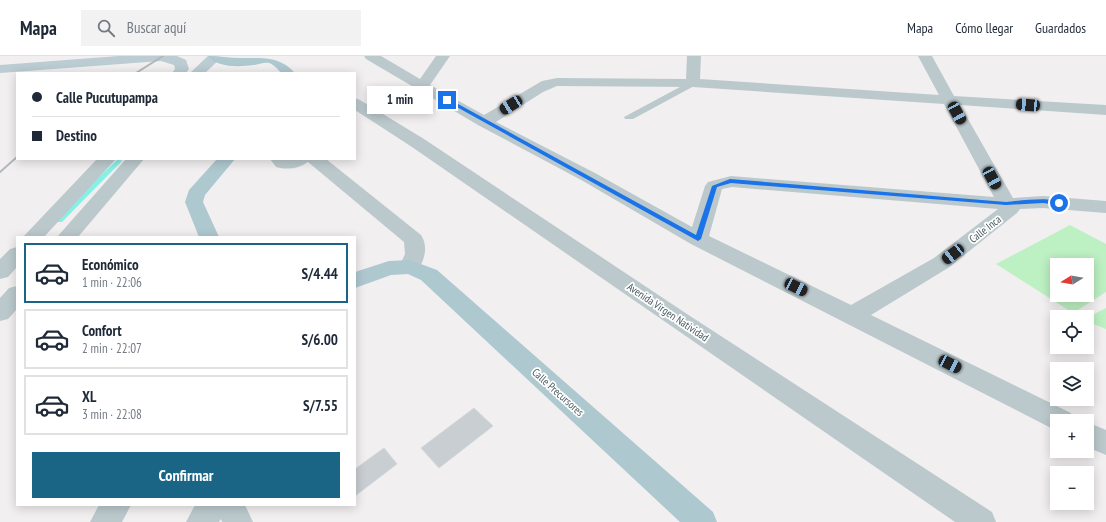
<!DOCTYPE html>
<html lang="es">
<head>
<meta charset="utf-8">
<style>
	body { margin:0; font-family:"PT Sans Narrow",sans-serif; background:#f2f2f3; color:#1f2937; height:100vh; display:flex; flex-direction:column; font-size:15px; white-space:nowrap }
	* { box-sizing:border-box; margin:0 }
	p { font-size:13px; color:#747a83 }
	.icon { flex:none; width:22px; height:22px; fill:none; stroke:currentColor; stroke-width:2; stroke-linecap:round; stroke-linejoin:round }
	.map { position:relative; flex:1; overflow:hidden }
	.panel { position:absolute; left:16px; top:180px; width:340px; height:270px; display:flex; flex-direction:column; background:#fff; border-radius:0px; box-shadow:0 2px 10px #0003 }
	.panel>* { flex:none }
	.hud { position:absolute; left:16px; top:16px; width:340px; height:88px; border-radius:0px; box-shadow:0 2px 10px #0003; display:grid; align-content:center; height:88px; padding:0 16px; background:#fff }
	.needle { width:26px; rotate:259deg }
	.fabs { position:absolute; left:1050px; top:202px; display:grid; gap:8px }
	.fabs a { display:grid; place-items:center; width:44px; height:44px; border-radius:0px; background:#fff; box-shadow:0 2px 10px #0003; font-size:20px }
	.end { position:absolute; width:18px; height:18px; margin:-9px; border:5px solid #1a73e8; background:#fff; box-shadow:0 0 0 2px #fff }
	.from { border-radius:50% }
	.bubble { position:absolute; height:28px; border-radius:0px; background:#fff; box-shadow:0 2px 10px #0003; font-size:13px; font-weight:700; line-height:28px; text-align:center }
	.car { position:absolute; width:12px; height:24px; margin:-12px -6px; border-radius:5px; box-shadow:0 0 3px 1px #0007; background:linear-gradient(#222 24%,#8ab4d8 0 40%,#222 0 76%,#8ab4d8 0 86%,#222 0) }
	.hud b { display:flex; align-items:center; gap:14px; height:38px; font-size:15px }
	.hud b+b { border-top:1px solid #e0e1e3 }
	.hud i { width:10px; height:10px; background:#1f2937 }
	ul { padding:7px 0 0; list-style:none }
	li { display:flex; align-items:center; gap:12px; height:60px; margin:0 8px 6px; padding:0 8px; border:2px solid #e0e1e3; border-radius:0px }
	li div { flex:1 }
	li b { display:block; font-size:15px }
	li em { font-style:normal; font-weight:700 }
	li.selected { border-color:#1a6486 }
	li>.icon { width:36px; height:36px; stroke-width:1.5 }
	.button { display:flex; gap:8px; margin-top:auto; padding:8px 16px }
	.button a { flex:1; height:46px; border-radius:0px; background:#1a6486; color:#fff; font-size:16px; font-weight:700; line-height:46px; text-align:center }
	header { display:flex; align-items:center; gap:24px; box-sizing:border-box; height:56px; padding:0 20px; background:#fff; border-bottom:1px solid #e0e1e3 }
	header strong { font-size:19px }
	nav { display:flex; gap:22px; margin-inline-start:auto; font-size:14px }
	.search { width:280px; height:36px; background:#f2f2f3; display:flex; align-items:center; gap:10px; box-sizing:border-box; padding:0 14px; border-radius:0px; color:#747a83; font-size:15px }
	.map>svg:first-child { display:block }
	.green { fill:#bdf0c2; fill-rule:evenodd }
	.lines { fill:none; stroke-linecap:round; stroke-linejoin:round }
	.stream { fill:#89efe6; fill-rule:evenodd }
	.building { fill:#c9ced2; stroke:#d3d8db }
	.lane { fill:#bbc9cd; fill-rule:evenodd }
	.street { fill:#bbc9cd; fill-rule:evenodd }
	.secondary { fill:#bbccd2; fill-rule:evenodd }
	.primary { fill:#aec8cf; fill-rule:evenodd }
	.rail { stroke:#b1b7ba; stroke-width:2 }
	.route { fill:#1a73e8 }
	.labels { text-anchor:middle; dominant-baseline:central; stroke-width:3.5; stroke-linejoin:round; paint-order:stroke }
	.street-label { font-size:11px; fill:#47595e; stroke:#fff }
</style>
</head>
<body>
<header>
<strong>Mapa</strong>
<div class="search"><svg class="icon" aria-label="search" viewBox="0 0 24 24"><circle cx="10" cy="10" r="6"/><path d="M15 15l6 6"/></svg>Buscar aquí</div>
<nav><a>Mapa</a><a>Cómo llegar</a><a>Guardados</a></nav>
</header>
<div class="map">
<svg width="1106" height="466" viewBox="0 0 1106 466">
	<rect width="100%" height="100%" fill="#f2eff0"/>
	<path class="green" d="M1070 169 1106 188V236L1073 257 996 208ZM1057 209H1087V239H1057Z
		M1106 252V273L1091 267 1092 259Z"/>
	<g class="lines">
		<path class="stream" d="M119 103 122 105 121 106 62 166H56L55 164 56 162 117 104Z"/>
	</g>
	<path class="building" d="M474 352 493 370 439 412 421 392Z
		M384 392 397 408 355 440V413Z"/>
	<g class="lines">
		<path class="lane" d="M693 24 696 25 698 27 696 29 633 63H625L624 61Z"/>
		<path class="street" d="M364 0H381L420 23 436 0H450L430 29 484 59 542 25 557 22 686 23 687 0H701L700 23 939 39 918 0H932L954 40 1106 49V59L960 49 1013 142 1043 140 1106 145V157L1043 152 1020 153 1017 157 948 212 871 259 1071 357 1075 365H1057V375L1053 373 691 188 583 125 478 69 366 3ZM557 30 693 31 944 48 994 141 731 120 708 126 705 130 692 171 595 117 496 66 543 36ZM732 131 998 153 934 202 851 249 709 180 722 133Z
			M355 42 360 44 424 83 687 258 992 456 996 466H955L412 91 355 54Z
			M97 103H116L44 181H23Z
			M126 103H144L78 181H57Z
			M270 103H326L421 179C429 191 424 205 417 216L410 218 403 216 399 211 405 198 404 186 308 106C298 113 288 114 276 111Z
			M17 191V211L8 221 0 223V203L10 193Z
			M17 230V253L8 263 0 265V242L9 232Z
			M1087 366 1106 374V399L1087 391Z
			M99 449H131L122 466H90Z
			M195 449H245L253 466H222L221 463 219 466H186Z"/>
		<path class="secondary" d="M119 0H177L186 4 189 13 186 17H172L175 13 174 9 161 5 0 17V9Z
			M208 0 222 1 205 17H190Z"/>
		<path class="primary" d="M208 0C219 0 229 2 240 2 263 2 280 0 295 17H281C278 13 273 8 269 7 264 6 257 9 253 9 240 11 217 12 208 0Z
			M217 103H235L205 139 203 146 219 181H199L185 146 189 134Z
			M410 204 437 214 713 456 717 466H680L421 224 408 218 391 219 355 232V216L389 205Z"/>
		<path class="rail" d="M136 17 163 0
			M0 116 17 101"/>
	</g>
	<path class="route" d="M446 43H449L696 179 712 130 730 123 1006 146C1020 145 1051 140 1062 147L1059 149 1043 147 1006 149 731 127 717 131 701 183 698 185 446 45Z"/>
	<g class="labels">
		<g class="street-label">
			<text transform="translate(985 173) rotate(-38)">Calle Inca</text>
			<text transform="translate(668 256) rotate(34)">Avenida Virgen Natividad</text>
			<text transform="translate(558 336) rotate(42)">Calle Precursores</text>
		</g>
	</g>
</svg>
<div class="fabs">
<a><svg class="needle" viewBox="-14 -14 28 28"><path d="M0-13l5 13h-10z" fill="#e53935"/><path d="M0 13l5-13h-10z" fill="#747a83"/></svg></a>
<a><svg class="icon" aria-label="locate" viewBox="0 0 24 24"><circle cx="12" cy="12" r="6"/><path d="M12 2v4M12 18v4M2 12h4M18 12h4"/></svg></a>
<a><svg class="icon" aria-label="layers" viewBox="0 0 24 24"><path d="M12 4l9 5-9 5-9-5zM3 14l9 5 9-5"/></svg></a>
<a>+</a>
<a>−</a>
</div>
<i class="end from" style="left:1059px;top:147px"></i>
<i class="end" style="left:447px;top:44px"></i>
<div class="bubble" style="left:367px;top:30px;width:66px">1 min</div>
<i class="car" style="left:511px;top:49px;rotate:238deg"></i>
<i class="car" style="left:1028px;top:49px;rotate:274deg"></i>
<i class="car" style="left:957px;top:57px;rotate:151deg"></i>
<i class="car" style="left:992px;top:122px;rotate:151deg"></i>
<i class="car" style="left:953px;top:198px;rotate:232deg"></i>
<i class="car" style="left:796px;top:231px;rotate:116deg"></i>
<i class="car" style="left:950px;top:308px;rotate:117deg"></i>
<div class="hud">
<b><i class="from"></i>Calle Pucutupampa</b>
<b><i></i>Destino</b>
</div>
<section class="panel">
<ul>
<li class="selected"><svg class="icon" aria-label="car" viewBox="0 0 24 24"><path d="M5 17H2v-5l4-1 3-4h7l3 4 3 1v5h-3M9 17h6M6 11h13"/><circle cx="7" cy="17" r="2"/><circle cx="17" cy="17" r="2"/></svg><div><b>Económico</b><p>1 min · 22:06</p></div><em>S/4.44</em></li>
<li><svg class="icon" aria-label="car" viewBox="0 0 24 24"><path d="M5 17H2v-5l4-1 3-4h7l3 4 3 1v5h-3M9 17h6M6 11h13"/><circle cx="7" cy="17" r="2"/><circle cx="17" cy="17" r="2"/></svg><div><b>Confort</b><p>2 min · 22:07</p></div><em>S/6.00</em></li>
<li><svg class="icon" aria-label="car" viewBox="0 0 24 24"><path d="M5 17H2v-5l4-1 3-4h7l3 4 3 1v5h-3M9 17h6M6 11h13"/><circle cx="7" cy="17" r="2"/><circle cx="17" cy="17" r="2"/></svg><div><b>XL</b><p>3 min · 22:08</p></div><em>S/7.55</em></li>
</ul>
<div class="button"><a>Confirmar</a></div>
</section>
</div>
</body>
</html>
